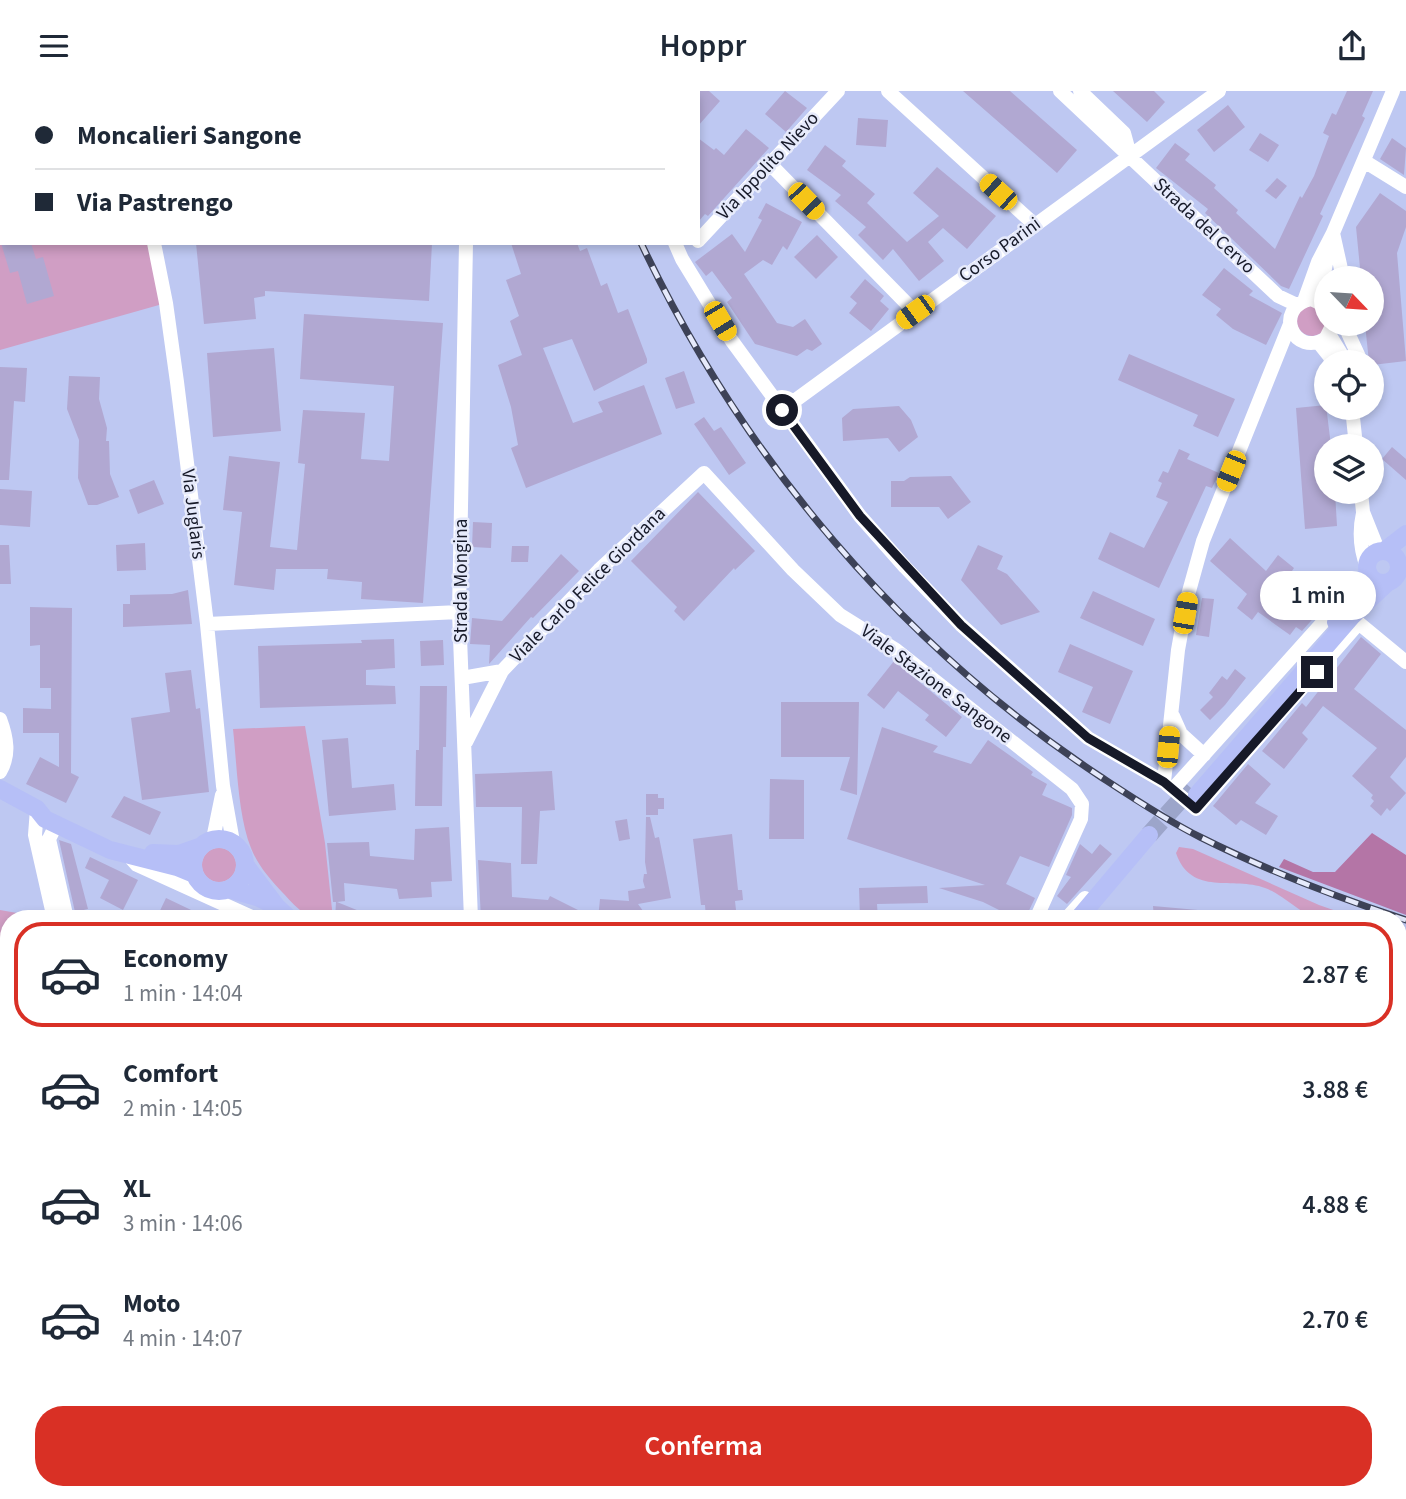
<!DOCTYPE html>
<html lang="it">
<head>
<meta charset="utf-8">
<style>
	body { margin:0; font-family:"Source Sans 3",sans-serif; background:#f6f6f7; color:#1f2937; height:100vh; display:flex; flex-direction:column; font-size:26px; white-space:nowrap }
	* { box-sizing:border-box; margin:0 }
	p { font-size:23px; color:#747a83 }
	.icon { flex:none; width:38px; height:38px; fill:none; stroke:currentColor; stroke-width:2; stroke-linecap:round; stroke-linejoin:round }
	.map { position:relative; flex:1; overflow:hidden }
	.side { position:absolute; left:0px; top:819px; width:1407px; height:590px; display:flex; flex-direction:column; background:#fff; border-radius:28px 28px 0 0; box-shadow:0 4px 10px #0003 }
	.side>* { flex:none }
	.guide { position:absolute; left:0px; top:0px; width:700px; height:154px; box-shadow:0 4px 10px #0003; display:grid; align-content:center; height:154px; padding:0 35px; background:#fff }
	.needle { width:46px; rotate:115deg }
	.controls { position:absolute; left:1314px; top:175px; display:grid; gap:14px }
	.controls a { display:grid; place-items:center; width:70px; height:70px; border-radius:50%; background:#fff; box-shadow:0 4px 10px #0003; font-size:35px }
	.end { position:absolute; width:32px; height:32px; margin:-16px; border:9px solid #161928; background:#fff; box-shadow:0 0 0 4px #fff }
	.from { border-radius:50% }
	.bubble { position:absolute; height:49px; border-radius:24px; background:#fff; box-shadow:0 4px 10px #0003; font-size:23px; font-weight:600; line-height:49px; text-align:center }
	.car { position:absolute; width:21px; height:42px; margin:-21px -10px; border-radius:9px; box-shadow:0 0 5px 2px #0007; background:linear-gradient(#f5c518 24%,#345 0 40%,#f5c518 0 76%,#345 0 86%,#f5c518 0) }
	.guide b { display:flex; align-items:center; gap:24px; height:66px; font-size:26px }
	.guide b+b { border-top:2px solid #e0e1e3 }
	.guide i { width:18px; height:18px; background:#1f2937 }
	ul { padding:12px 0 0; list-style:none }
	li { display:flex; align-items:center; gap:21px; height:105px; margin:0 14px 10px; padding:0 21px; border:4px solid transparent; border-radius:28px }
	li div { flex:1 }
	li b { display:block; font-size:26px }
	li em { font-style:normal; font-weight:600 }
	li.current { border-color:#d93025 }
	li>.icon { width:63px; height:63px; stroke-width:1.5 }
	.action { display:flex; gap:14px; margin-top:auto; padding:14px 35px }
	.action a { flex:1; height:80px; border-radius:28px; background:#d93025; color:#fff; font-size:28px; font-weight:600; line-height:80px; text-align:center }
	header { display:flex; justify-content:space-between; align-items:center; height:91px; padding:0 35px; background:#fff; font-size:32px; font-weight:600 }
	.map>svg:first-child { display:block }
	.green { fill:#d09ec4 }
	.forest { fill:#b475a6 }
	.water { fill:#43aec6 }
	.building { fill:#b1a8d2 }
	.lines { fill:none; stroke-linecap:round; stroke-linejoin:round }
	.major-tunnel { stroke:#9ca5ca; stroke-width:18; stroke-dasharray:18 9; stroke-linecap:butt }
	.minor { stroke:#fff; stroke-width:14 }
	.major { stroke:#b6bff7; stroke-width:18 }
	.highway { stroke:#8595f1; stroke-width:19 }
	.rail-casing { stroke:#3d4257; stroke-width:7 }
	.rail { stroke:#e6eafb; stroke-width:4.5; stroke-dasharray:13; stroke-linecap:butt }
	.route { stroke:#161928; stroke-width:9 }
	.labels { text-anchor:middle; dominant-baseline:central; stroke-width:5; stroke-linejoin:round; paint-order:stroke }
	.street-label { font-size:19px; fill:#161928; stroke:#e6eafb }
</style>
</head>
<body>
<header><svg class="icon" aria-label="menu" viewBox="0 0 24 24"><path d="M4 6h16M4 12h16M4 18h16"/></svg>Hoppr<svg class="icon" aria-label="share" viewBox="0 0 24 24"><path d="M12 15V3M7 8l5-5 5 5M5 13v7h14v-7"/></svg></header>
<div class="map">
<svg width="1406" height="1408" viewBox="0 0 1406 1408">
	<rect width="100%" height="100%" fill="#bec8f2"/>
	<path class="green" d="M0 0 109 2H2V152H161L166 212 0 259Z
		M1297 230a15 15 0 1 1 30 0a15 15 0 1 1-30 0Z
		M305 635 325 752 333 828C305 828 301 821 282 801 270 788 258 775 251 757 238 725 237 674 233 638Z
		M1179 756 1193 758 1319 814 1359 828C1346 828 1328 831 1316 828 1305 825 1280 802 1265 797 1234 785 1191 806 1176 762Z
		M202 774a17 17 0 1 1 34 0a17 17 0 1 1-34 0Z
		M0 819 17 822 31 828H9V979L3 985 0 984Z
		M1406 947V1032L1398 1034V950Z"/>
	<path class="forest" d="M1372 742 1406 764V824L1279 776 1284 768 1313 781H1335Z"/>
	<path class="water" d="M0 1229 9 1243V1400H85L88 1408H0Z"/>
	<path class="building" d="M698 0H709L720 10 698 35Z
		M785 0 807 17 786 41 765 23Z
		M963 0H1010L1077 59 1057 82Z
		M1113 0H1154L1165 11 1147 31Z
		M1347 0H1373L1362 25 1365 27 1320 123 1323 125 1289 198 1281 195 1205 122 1208 118 1156 77 1175 52 1190 63 1185 69 1216 94 1214 97 1238 119 1236 122 1275 158 1300 105 1302 107 1314 85 1329 45 1323 42 1332 22 1336 24Z
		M1228 14 1245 36 1214 61 1197 39Z
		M858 27 888 29 886 56 856 54Z
		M746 38 769 57 708 125 705 123 698 131V47L714 59 716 57 724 64Z
		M1260 42 1279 54 1268 71 1249 59Z
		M1392 47 1406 57 1404 84 1380 68Z
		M825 54 846 70 842 75 875 103 867 112 907 151 939 125 913 102 937 76 996 125 967 158 943 137 928 151 944 170 919 190 893 158 883 169 858 144 866 136 835 110 841 104 807 79Z
		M1277 87 1287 95 1276 108 1265 100Z
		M1380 102 1406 120V136L1397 162 1406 270 1372 274 1369 271 1365 233H1372V187H1361L1356 136Z
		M766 112 802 131 787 159 783 155 772 174 763 169 744 183 777 232 793 236 805 228 822 253 812 260 807 258 797 265 755 253 727 211 732 207 712 180 706 185 695 171 732 143 745 161 762 129 758 127Z
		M817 144 838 166 816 188 794 166Z
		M1 152H31L36 168 43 166 54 205 27 213 18 180 10 182Z
		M196 152H432L429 210 265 200V205L254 207 256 228 204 233Z
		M511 152H577L580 160 587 157 601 195 607 192 618 222 628 218 647 268V272L594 300 572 248 543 257 573 332 603 321 598 311 644 294 662 343 526 397 511 357 518 354 511 316 498 274 522 264 510 230 519 225 506 189 521 183Z
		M1224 177 1253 200 1249 204 1282 222 1266 254 1233 238 1216 224 1221 218 1202 204Z
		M865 188 884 205 880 210 889 218 871 240 849 222 857 212 850 206Z
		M304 223 443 232 423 512 361 508 362 491 327 488 328 478H276L274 499 234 494 242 421 223 419 229 365 280 371 270 456 297 459 305 373 298 372 303 319 365 322 361 368 389 370 394 295 300 288Z
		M274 257 281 340 213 346 207 262Z
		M1129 263 1235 308 1218 346 1193 335 1198 324 1118 289Z
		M0 276 27 277 25 311 14 310 9 389H0Z
		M684 280 695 312 676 318 665 287Z
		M69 285 100 286 99 308 107 337 106 350H109L110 383 119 406 97 414H88L78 387 79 349 67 318Z
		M1326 314 1331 355H1326V401H1335L1337 435 1305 438 1296 317Z
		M899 315 911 329 918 346 899 361 888 347 843 350 842 327 853 318Z
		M704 326 714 340 721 336 746 372 729 384 694 333Z
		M1392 356 1406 368V389L1382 368Z
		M1179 358 1190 363 1187 368 1219 382 1212 397 1206 395 1159 497 1098 468 1110 441 1144 457 1168 411 1156 406 1162 392 1158 390 1163 380 1168 382Z
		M951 385 971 411 948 428 939 416H891V390H904L910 386Z
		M154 389 164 413 138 423 129 399Z
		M0 398 32 400 30 436 0 434Z
		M698 401 755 460 735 479 734 477 684 530 674 520 677 516 631 470Z
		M473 431 492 432 491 457 472 456Z
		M1230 447 1266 480 1278 464 1294 477 1292 480 1306 491 1303 495 1326 513 1302 540 1296 536 1290 544 1258 521 1252 529 1237 517 1247 503 1210 470Z
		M145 452 146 479 117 480 116 454Z
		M0 454H9L11 493H0Z
		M978 454 1003 465 997 478 1007 483 1040 521 1001 534 961 489Z
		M512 455H529L528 471H511Z
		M561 463 579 480 533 527 531 526 489 573 490 554 470 553 472 527 502 530Z
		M188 499 192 533 123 536V513H130V504L172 503Z
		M1093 500 1155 528 1143 555 1080 527Z
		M1202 507 1214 508 1209 546 1196 544Z
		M30 516 72 517 71 682 79 686 66 712 26 693 40 666 59 676V642H23V617L51 618V597H40V554L30 555Z
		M1361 546 1381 563 1354 598 1406 639V666L1390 686 1406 702 1390 720 1387 717 1381 725 1370 715 1374 710 1371 707 1373 704 1352 685 1377 657 1323 615 1302 642 1308 648 1284 678 1262 660 1302 612 1306 616Z
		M394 548 395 577 366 579V594L395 595 396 613 260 617 258 555 362 552 361 549Z
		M443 549 444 574 421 575 420 550Z
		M1070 553 1133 580 1110 633 1082 621 1093 596 1058 581Z
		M894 570 962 626 946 646 925 629 929 624 898 600 884 618 867 604Z
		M1235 578 1246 587 1225 614 1210 629 1200 619 1213 606 1209 602 1222 585 1227 589Z
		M191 579 196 618 200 617 209 701 142 709 131 627 170 621 165 582Z
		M420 595H447L446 656H443L442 715H415L416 659H419Z
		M781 611H859L857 704 840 699 850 666H781Z
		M882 636 938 655 933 661 971 673 988 649 1033 681 1031 684 1047 693 1042 704 1072 717V724L1049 776 1020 765 1006 793 1035 807 1025 828H997L1001 820 983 811 939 797 985 794 847 748Z
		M348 647 352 697 394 693 396 719 329 725 322 649Z
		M1248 673 1271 693 1255 712 1278 725 1266 744 1241 729 1236 734 1213 715Z
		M552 680 555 719 540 720 537 773H521L522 716H476L475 683Z
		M770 688 804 689V748H769Z
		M646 703H658V707H664V718H658V724H646Z
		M124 705 161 721 150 744 111 726Z
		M646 726H650L655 747 659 746 671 807 638 813 649 828H598L600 808 629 810 628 800 645 797 643 790 644 783H647L645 771Z
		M627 728 630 748 619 750 615 730Z
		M449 736 452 790 431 791 432 806 399 808 397 798 344 792 345 810 337 811 379 828H335L336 811H333L327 752 369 751 370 765 414 769 415 738Z
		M732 743 738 799H742L743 809 735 810 737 828H706L705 814H701L693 748Z
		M59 749 71 753 88 818 75 821Z
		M1080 753 1092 763 1100 753 1112 763 1067 813 1057 805 1071 786 1066 784Z
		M90 766 138 789 123 819 100 807 109 789 85 777Z
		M478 769 511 772 512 806 548 809 550 805 596 828H481Z
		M927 795 928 812 877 813 878 828H860L859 797Z
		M166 807 210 828H156Z
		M1153 815 1209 820 1208 828H1154Z"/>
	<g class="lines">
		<path class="major-tunnel" d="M1149 744 1191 697"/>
		<path class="minor" d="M108 0 109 2
			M614 0 615 2
			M888 0 1035 134
			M1060 0 1278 205 1297 214
			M1080 0 1124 42 1130 64
			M467 2V0
			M655 2 657 0
			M0 51 2 50
			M1364 70 1406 96
			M770 73 915 221
			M1333 142 1343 187
			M698 150 838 0
			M154 152 166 212 177 291 207 533 223 695 233 751
			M466 152 459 521 471 828
			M675 152 682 168 732 250 860 425 905 476 961 534 1088 647 1164 691 1196 718 1359 532
			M1319 209 1327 167
			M1304 210 1318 171 1333 142 1393 0
			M1326 215 1311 208C1272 217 1294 268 1326 247L1333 233
			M1347 233 1348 242 1360 268 1359 271
			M1329 243 1346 271
			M1318 251 1334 271
			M1352 317 1356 355
			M782 319 1219 0
			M1361 401 1363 421 1379 461
			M1363 422C1359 440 1360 458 1367 476
			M207 533 459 521
			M462 587 502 580 599 479 704 382 793 479 840 524 896 559 1072 698 1082 713 1081 728 1036 828
			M1173 625 1181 643 1204 664
			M0 628C7 647 10 664 0 681
			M466 651 502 580
			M1164 691 1178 559 1188 504 1203 450 1290 233
			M1173 698 1334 519 1344 520 1406 571
			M37 718 35 744 54 828
			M56 734 49 748 67 828
			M213 748 222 704
			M129 765 137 774 256 828
			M1066 828 1085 807
			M1398 1050 1406 1051
			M1398 1090 1406 1088
			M380 1400 382 1408
			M404 1400 407 1408
			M842 1400 846 1408
			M947 1400 962 1408
			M637 1408 646 1400"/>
		<path class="major" d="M1384 460 1406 443
			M1367 476a16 16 0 1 1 32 0a16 16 0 1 1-32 0Z
			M1336 531 1369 483
			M0 698 37 718 45 728 110 759 177 776 194 783
			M1197 704 1351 526 1387 492
			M193 774a26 26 0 1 1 52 0a26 26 0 1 1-52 0Z
			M153 762 179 763 199 756
			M246 775 276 815 290 828
			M229 798 257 806 276 815
			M1078 828 1149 744"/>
		<path class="highway" d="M0 1343 9 1344
			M0 1369H9
			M163 1400 180 1408
			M218 1400 234 1408"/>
		<defs>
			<path id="rail" d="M584 0 585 2
				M641 152C743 368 901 554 1101 686 1133 707 1166 729 1200 746 1266 779 1336 806 1406 829
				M1398 1051 1406 1049
				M1398 1074 1406 1072
				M275 1402 283 1400
				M98 1408 106 1405"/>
		</defs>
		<use href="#rail" class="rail-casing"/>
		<use href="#rail" class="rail"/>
	</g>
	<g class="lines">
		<path class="route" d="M782 319 860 425 961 534 1088 647 1164 691 1196 718 1317 581"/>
	</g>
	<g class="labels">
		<g class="street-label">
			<text transform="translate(768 75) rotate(-47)">Via Ippolito Nievo</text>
			<text transform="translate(1204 135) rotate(43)">Strada del Cervo</text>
			<text transform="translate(1000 159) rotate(-36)">Corso Parini</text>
			<text transform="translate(193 423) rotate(83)">Via Juglaris</text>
			<text transform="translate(461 490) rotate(-90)">Strada Mongina</text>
			<text transform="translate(588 494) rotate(-45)">Viale Carlo Felice Giordana</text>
			<text transform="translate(936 593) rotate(37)">Viale Stazione Sangone</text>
		</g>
	</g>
</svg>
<div class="controls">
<a><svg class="needle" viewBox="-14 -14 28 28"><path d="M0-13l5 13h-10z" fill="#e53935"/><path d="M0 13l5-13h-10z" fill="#747a83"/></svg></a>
<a><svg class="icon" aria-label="locate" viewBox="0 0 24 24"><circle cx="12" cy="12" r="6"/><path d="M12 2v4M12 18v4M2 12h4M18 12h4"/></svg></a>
<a><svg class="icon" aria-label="layers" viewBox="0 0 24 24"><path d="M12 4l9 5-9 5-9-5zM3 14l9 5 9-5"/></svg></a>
</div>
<i class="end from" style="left:782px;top:319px"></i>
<i class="end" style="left:1317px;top:581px"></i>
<div class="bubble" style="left:1260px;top:480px;width:116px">1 min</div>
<i class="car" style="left:998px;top:101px;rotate:312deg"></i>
<i class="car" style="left:806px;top:110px;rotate:136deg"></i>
<i class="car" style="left:915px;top:221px;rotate:234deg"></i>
<i class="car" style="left:720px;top:230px;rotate:149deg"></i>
<i class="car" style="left:1231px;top:380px;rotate:202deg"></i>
<i class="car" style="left:1185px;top:522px;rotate:10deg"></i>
<i class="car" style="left:1168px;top:656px;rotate:5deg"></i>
<div class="guide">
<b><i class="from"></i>Moncalieri Sangone</b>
<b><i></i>Via Pastrengo</b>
</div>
<section class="side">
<ul>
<li class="current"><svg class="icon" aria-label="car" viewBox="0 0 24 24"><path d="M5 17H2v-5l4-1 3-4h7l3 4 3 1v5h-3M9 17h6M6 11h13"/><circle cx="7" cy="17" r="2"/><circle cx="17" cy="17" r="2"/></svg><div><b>Economy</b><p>1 min · 14:04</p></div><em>2.87 €</em></li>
<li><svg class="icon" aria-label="car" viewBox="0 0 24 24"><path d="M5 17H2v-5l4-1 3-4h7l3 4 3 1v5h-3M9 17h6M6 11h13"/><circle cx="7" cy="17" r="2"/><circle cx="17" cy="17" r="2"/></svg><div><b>Comfort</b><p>2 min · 14:05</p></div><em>3.88 €</em></li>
<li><svg class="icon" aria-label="car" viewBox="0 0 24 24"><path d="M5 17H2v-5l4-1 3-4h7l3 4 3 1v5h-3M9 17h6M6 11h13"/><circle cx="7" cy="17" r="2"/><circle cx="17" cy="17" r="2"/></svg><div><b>XL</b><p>3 min · 14:06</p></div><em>4.88 €</em></li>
<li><svg class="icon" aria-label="car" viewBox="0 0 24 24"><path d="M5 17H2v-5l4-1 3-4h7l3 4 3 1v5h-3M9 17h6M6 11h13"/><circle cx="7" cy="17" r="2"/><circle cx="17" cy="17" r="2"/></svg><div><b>Moto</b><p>4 min · 14:07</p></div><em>2.70 €</em></li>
</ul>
<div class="action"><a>Conferma</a></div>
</section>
</div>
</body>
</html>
